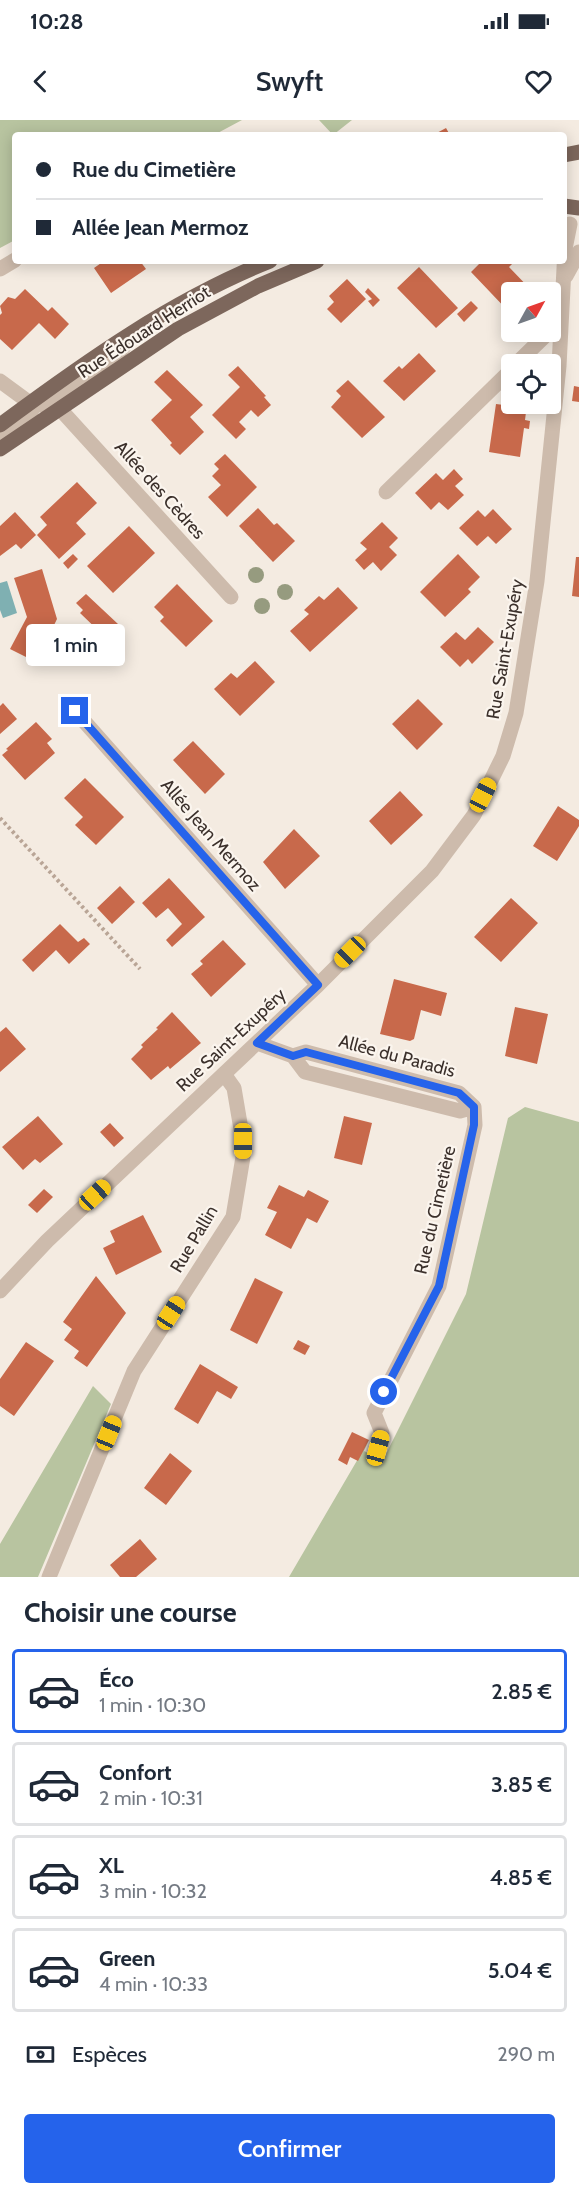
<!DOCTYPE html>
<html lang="fr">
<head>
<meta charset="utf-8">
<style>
	body { margin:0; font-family:Cabin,sans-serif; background:#f2f2f3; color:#1f2937; height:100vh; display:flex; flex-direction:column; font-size:22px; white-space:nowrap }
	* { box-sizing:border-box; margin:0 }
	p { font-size:20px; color:#747a83 }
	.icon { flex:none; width:33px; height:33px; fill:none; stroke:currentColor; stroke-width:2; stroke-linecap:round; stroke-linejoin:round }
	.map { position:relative; height:1457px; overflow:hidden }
	.drawer { display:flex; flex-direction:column; background:#fff; flex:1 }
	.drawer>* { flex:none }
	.hud { position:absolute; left:12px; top:12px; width:555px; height:132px; border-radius:6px; box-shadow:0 3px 15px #0003; display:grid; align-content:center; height:132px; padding:0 24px; background:#fff }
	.needle { width:39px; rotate:50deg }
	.buttons { position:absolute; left:501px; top:162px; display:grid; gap:12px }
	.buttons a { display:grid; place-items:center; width:60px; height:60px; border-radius:6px; background:#fff; box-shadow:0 3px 15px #0003; font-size:30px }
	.end { position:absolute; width:27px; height:27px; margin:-14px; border:8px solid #2563eb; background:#fff; box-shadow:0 0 0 3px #fff }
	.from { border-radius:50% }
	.bubble { position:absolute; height:42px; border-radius:6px; background:#fff; box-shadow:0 3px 15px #0003; font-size:20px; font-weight:600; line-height:42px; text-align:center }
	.car { position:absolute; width:18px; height:36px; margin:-18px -9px; border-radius:8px; box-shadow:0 0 4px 2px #0007; background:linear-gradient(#f5c518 24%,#345 0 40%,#f5c518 0 76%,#345 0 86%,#f5c518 0) }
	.hud b { display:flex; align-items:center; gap:21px; height:57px; font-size:22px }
	.hud b+b { border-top:2px solid #e0e1e3 }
	.hud i { width:15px; height:15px; background:#1f2937 }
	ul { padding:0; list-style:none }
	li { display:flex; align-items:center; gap:18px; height:84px; margin:0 12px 9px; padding:0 12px; border:3px solid #e0e1e3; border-radius:6px }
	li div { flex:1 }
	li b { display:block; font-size:22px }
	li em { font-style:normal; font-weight:600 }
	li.current { border-color:#2563eb }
	li>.icon { width:54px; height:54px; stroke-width:1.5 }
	h2 { padding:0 24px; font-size:27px; line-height:72px }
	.pay { display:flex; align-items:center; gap:15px; height:66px; padding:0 24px; font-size:22px }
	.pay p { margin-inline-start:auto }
	.cta { display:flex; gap:12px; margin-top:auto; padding:12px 24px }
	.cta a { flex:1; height:69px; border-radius:6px; background:#2563eb; color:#fff; font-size:24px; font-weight:600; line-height:69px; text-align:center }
	.status { display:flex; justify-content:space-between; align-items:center; height:42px; padding:0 30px; background:#fff; direction:ltr }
	.status svg { height:16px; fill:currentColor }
	header { display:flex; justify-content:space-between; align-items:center; height:78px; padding:0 24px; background:#fff; font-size:27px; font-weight:600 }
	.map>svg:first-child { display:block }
	.green { fill:#b8c4a0 }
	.water { fill:#7fb0b2 }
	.building { fill:#c8694b }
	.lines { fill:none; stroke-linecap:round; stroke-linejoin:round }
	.path { stroke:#b9a596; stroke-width:4; stroke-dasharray:3 3; stroke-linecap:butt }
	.minor { stroke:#cdbbac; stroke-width:15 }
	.major { stroke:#7d675c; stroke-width:15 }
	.tree { fill:#969b7f }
	.route { stroke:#2563eb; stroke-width:8 }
	.labels { text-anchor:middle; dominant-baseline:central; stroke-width:4.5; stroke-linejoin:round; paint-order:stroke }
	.street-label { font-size:18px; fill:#3b302b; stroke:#fbf5ee }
</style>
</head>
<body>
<div class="status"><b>10:28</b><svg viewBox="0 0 49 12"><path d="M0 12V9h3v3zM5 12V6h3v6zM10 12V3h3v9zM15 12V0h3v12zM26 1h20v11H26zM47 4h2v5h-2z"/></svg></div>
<header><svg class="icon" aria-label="back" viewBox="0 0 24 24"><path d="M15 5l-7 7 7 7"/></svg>Swyft<svg class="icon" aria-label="heart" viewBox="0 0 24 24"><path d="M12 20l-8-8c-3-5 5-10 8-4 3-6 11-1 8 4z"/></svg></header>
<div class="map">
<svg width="579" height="1457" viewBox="0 0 579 1457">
	<rect width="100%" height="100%" fill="#f4ebe1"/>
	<path class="green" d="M0 0H242L214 15H15V120L0 128Z
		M319 0H352L333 15Z
		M525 987 579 1002V1457H289L369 1320 364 1331 383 1340 466 1174 508 998Z
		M93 1266 111 1284 38 1457H0V1424Z"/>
	<path class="water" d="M7 461 17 493 3 498 0 490V463Z"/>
	<path class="building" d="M446 8 450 15H433Z
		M104 141H140L146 149 111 173 94 148Z
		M482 141H515L509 147 533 172H512L510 193 471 152Z
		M419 147 458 188 436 208 397 168Z
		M347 159 366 179 341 203 327 189 334 182 329 176Z
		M368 168 380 180 373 187 368 181 372 179 365 172Z
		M25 169 48 191 52 187 69 204 55 219 39 203 12 230 0 219V195L2 193 0 186 8 177 15 179Z
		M471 181 478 188 464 202 457 194Z
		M419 233 436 251 404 281 383 261 399 246 402 249Z
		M238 246 266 276 264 277 271 285 258 297 251 290 239 302 246 309 236 319 212 295 240 267 228 255Z
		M167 250 203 285 190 297 204 312 180 335 170 325 172 323 151 300 172 280 154 262Z
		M348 260 385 297 362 318 331 287 341 276 336 271Z
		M574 266 579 267V282L572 281Z
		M505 271 512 272V284H527L525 300 530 301 529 309 524 308 520 337 489 332 496 284 504 285Z
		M225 334 257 367 227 397 208 377 221 365 212 356 219 349 214 344Z
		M454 349 463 359 455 366 464 375 448 390 439 382 431 390 415 373 436 353 443 360Z
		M77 362 97 383 76 403 86 414 59 439 37 415 47 405 40 397Z
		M258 388 274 405 277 403 295 421 273 442 239 406Z
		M493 389 512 409 496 424 488 416 477 426 459 408 478 390 485 397Z
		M15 392 36 415 21 429 16 424 0 436V406Z
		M382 402 398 418 389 427 397 435 381 451 373 442 364 450 355 440 367 429 360 423Z
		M129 406 155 433 113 473 87 446Z
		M73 434 78 439 68 449 63 443Z
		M458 434 480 457 468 469 471 472 445 497 420 472Z
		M576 437H579V477L572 476Z
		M42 449 57 499 36 542 10 529 27 497 14 458Z
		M177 464 213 501 186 527 160 501 164 497 154 487Z
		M338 467 358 488 310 532 290 511 309 494 304 490 319 476 324 480Z
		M86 474 118 504 105 517 80 493 83 490 76 483Z
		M478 507 494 522 472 544 468 539 460 547 440 527 456 512 465 520Z
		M255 541 275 562 240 596 214 569 231 553 237 558Z
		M418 579 443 604 417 630 392 604Z
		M3 583 17 599 0 614V586Z
		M36 602 52 619 47 623 55 633 25 660 2 635 8 630 6 629Z
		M193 621 225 654 205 674 173 640Z
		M85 658 124 697 96 725 75 705 83 697 64 678Z
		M400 671 423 695 391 725 369 701Z
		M558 686 579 700V706L557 741 533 726Z
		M294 709 320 736 285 769 263 742Z
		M169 758 205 797 172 827 166 820 182 804 168 788 156 798 142 783Z
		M120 766 135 782 112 804 97 788Z
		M511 778 538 803 501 842 474 817Z
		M60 804 78 822 84 818 90 824 69 844 56 830 33 852 22 840Z
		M223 820 246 844 211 877 191 854 203 844 200 841Z
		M394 859 447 873 441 896 421 890 414 919 410 921 380 914Z
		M515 887 548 894 537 944 505 936Z
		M172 892 201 923 170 949 168 946 151 960 131 939 143 927 141 925 158 909 156 908Z
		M6 907 26 929 0 952V912Z
		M38 996 63 1024 40 1043 35 1039 23 1050 2 1027Z
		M344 996 372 1003 362 1045 334 1038Z
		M110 1003 124 1018 114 1027 100 1012Z
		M279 1065 304 1077 308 1070 329 1081 317 1103 307 1098 291 1129 265 1115 277 1092 267 1088Z
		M44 1069 53 1077 37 1093 28 1085Z
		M143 1095 162 1132 116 1155 103 1128 115 1122 110 1111Z
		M96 1156 126 1193 87 1247 74 1238 79 1231 64 1220 72 1209 63 1202Z
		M255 1158 283 1172 257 1224 230 1210Z
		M298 1220 310 1226 305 1235 293 1229Z
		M26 1222 54 1241 14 1296 0 1286V1259Z
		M200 1244 238 1267 231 1279 217 1271 198 1304 174 1289Z
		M352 1312 369 1320 358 1341 350 1337 347 1345 338 1340Z
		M170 1333 192 1351 166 1385 144 1368Z
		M140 1419 157 1439 136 1457H120L110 1445Z"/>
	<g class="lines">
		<path class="path" d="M0 698 140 849"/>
		<path class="minor" d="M0 149 15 140
			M566 156 579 132
			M516 244 549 212
			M0 261 30 283 60 289 231 477
			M60 289 55 284V279L60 273 114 238 138 210
			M0 319 30 295 32 290 30 283
			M386 372 512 249
			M75 591 318 865
			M257 923 293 936
			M293 936 305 952 460 991 474 987
			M293 936 306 932 459 973 474 987
			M0 1171 47 1121 318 865 432 751 474 695 503 636 516 593 537 461 559 246 565 129 570 104
			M378 1328 382 1313 374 1293 439 1166 475 1005 474 987
			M49 1457 134 1251 233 1097 243 1037V1021L234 968 224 954"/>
		<path class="major" d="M564 35 579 32
			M564 86 579 88
			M0 305C85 242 172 180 270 141
			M0 329 178 209 258 166 317 141"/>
	</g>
	<g class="tree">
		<circle cx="256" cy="455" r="8"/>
		<circle cx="285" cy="472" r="8"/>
		<circle cx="262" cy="486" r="8"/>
	</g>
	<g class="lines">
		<path class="route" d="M75 591 318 865 257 923 293 936 306 932 459 973 474 987V1005L439 1166 384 1272"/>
	</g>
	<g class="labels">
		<g class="street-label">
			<text transform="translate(144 212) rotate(-33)">Rue Édouard Herriot</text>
			<text transform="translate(160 370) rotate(48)">Allée des Cèdres</text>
			<text transform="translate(505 529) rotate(-80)">Rue Saint-Exupéry</text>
			<text transform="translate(211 715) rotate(49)">Allée Jean Mermoz</text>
			<text transform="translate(231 920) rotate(-43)">Rue Saint-Exupéry</text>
			<text transform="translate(397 936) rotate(15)">Allée du Paradis</text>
			<text transform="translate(435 1090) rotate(-77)">Rue du Cimetière</text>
			<text transform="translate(194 1119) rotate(-59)">Rue Pallin</text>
		</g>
	</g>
</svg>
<div class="buttons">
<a><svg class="needle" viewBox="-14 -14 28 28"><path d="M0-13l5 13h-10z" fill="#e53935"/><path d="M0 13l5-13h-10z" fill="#747a83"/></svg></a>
<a><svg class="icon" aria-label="locate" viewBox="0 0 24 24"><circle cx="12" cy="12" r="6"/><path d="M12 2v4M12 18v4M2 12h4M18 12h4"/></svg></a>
</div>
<i class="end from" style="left:384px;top:1272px"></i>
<i class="end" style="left:75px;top:591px"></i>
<div class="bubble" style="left:26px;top:504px;width:99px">1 min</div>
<i class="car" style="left:483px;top:675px;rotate:27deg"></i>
<i class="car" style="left:350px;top:832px;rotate:225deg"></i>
<i class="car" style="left:243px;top:1021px;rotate:180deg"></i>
<i class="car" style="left:95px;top:1075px;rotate:47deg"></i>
<i class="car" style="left:171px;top:1193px;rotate:33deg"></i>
<i class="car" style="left:109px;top:1313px;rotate:22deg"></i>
<i class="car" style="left:378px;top:1328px;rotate:15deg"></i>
<div class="hud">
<b><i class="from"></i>Rue du Cimetière</b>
<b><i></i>Allée Jean Mermoz</b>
</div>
</div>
<section class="drawer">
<h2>Choisir une course</h2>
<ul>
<li class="current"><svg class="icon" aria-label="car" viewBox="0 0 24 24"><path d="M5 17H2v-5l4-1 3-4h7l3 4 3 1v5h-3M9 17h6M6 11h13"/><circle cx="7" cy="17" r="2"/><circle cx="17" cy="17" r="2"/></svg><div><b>Éco</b><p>1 min · 10:30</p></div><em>2.85 €</em></li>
<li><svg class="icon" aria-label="car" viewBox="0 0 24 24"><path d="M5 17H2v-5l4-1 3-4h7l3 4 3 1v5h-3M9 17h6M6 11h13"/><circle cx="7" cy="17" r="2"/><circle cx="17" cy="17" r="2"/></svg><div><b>Confort</b><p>2 min · 10:31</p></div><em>3.85 €</em></li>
<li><svg class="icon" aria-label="car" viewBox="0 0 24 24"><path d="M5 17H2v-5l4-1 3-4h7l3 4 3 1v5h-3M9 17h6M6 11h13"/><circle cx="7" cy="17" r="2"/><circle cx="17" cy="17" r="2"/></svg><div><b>XL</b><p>3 min · 10:32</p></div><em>4.85 €</em></li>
<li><svg class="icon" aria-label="car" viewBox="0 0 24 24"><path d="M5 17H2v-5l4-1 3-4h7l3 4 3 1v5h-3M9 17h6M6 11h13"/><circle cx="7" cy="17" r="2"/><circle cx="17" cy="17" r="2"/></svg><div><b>Green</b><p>4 min · 10:33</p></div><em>5.04 €</em></li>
</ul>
<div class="pay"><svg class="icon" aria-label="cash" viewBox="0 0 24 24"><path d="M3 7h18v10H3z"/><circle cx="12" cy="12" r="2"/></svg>Espèces<p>290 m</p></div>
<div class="cta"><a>Confirmer</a></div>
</section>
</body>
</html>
